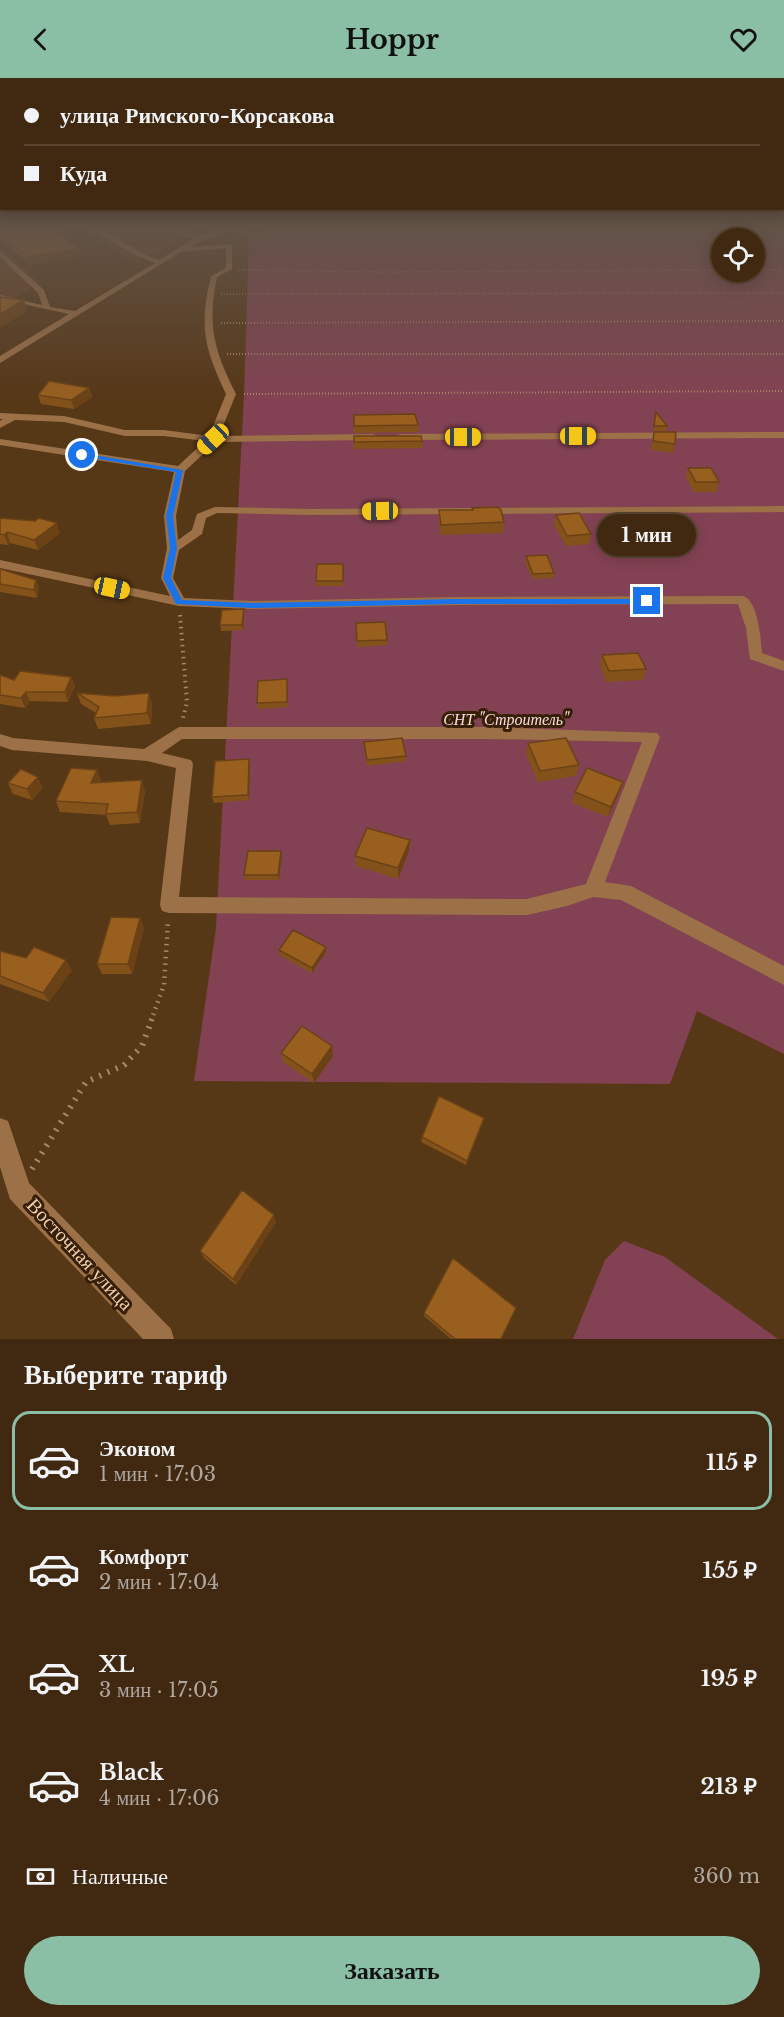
<!DOCTYPE html>
<html lang="ru">
<head>
<meta charset="utf-8">
<style>
	body { margin:0; font-family:"Libre Baskerville",serif; background:#4b351e; color:#f1f3f6; height:100vh; display:flex; flex-direction:column; font-size:22px; white-space:nowrap }
	* { box-sizing:border-box; margin:0 }
	p { font-size:20px; color:#aea69f }
	.icon { flex:none; width:33px; height:33px; fill:none; stroke:currentColor; stroke-width:2; stroke-linecap:round; stroke-linejoin:round }
	.map { position:relative; height:1261px; overflow:hidden }
	.sheet { display:flex; flex-direction:column; background:#402910; flex:1 }
	.sheet>* { flex:none }
	.hud { position:absolute; left:0px; top:0px; width:784px; height:132px; box-shadow:0 3px 15px #0003,0 0 0 2px #594530; display:grid; align-content:center; height:132px; padding:0 24px; background:#402910 }
	.tools { position:absolute; left:711px; top:150px; display:grid; gap:12px }
	.tools a { display:grid; place-items:center; width:54px; height:54px; border-radius:50%; background:#402910; box-shadow:0 3px 15px #0003,0 0 0 2px #594530; font-size:30px }
	.end { position:absolute; width:27px; height:27px; margin:-14px; border:8px solid #1a73e8; background:#fff; box-shadow:0 0 0 3px #fff }
	.from { border-radius:50% }
	.bubble { position:absolute; height:42px; border-radius:21px; background:#402910; box-shadow:0 3px 15px #0003,0 0 0 2px #594530; font-size:20px; font-weight:700; line-height:42px; text-align:center }
	.car { position:absolute; width:18px; height:36px; margin:-18px -9px; border-radius:8px; box-shadow:0 0 4px 2px #0007; background:linear-gradient(#f5c518 24%,#345 0 40%,#f5c518 0 76%,#345 0 86%,#f5c518 0) }
	.hud b { display:flex; align-items:center; gap:21px; height:57px; font-size:22px }
	.hud b+b { border-top:2px solid #594530 }
	.hud i { width:15px; height:15px; background:#f1f3f6 }
	ul { padding:0; list-style:none }
	li { display:flex; align-items:center; gap:18px; height:99px; margin:0 12px 9px; padding:0 12px; border:3px solid transparent; border-radius:18px }
	li div { flex:1 }
	li b { display:block; font-size:22px }
	li em { font-style:normal; font-weight:700 }
	li.on { border-color:#8abfa5 }
	li>.icon { width:54px; height:54px; stroke-width:1.5 }
	h2 { padding:0 24px; font-size:27px; line-height:72px }
	.pay { display:flex; align-items:center; gap:15px; height:66px; padding:0 24px; font-size:22px }
	.pay p { margin-inline-start:auto }
	.primary-button { display:flex; gap:12px; margin-top:auto; padding:12px 24px }
	.primary-button a { flex:1; height:69px; border-radius:36px; background:#8abfa5; color:#111; font-size:24px; font-weight:700; line-height:69px; text-align:center }
	header { display:flex; justify-content:space-between; align-items:center; height:78px; padding:0 24px; background:#8abfa5; color:#111; font-size:27px; font-weight:700 }
	.map>svg:first-child { display:block }
	.built { fill:#66431f }
	.green { fill:#834253; fill-rule:evenodd }
	.lines { fill:none; stroke-linecap:round; stroke-linejoin:round }
	.path-far4 { stroke:#a88869; stroke-width:1.5; stroke-dasharray:1 2; stroke-linecap:butt }
	.path-far3 { stroke:#a88869; stroke-width:2; stroke-dasharray:1 2; stroke-linecap:butt }
	.path-far2 { stroke:#a88869; stroke-width:4; stroke-dasharray:1.5 4.5; stroke-linecap:butt }
	.path-far1 { stroke:#a88869; stroke-width:4.5; stroke-dasharray:1.5 5; stroke-linecap:butt }
	.path { stroke:#a88869; stroke-width:6; stroke-dasharray:2 7; stroke-linecap:butt }
	.minor { fill:#9d7147; fill-rule:evenodd }
	.wall { fill:#83521b }
	.shaded-wall { fill:#6a4216 }
	.building { fill:#985f1f; stroke:#6a4216; stroke-width:1.5 }
	.route { fill:#1a73e8 }
	.labels { text-anchor:middle; dominant-baseline:central; stroke-width:6; stroke-linejoin:round; paint-order:stroke }
	.park-label { font-size:16px; font-style:italic; fill:#f6dce1; stroke:#371f05 }
	.near-street-label { font-size:20px; fill:#eeceb0; stroke:#371f05 }
</style>
</head>
<body>
<header><svg class="icon" aria-label="back" viewBox="0 0 24 24"><path d="M15 5l-7 7 7 7"/></svg>Hoppr<svg class="icon" aria-label="heart" viewBox="0 0 24 24"><path d="M12 20l-8-8c-3-5 5-10 8-4 3-6 11-1 8 4z"/></svg></header>
<div class="map">
<svg width="784" height="1261" viewBox="0 0 784 1261">
	<rect width="100%" height="100%" fill="#563716"/>
	<path class="built" d="M0 148H180L195 155 166 168 136 186 82 150 0 165Z
		M0 168 40 205 0 229Z"/>
	<path class="green" d="M310 148H784V976L697 933 670 1006 194 1003 216 850 244 319 249 160ZM722 160H754V194H722Z
		M624 1163 665 1179 778 1261H573L605 1182Z"/>
	<g class="lines">
		<path class="path-far4" d="M754 166H784
			M266 167 722 166
			M239 192 381 194 722 192
			M754 192H784
			M221 216 784 215"/>
		<path class="path-far3" d="M221 245 784 243
			M227 276H784
			M244 316 784 313"/>
		<path class="path-far2" d="M180 537 187 624 183 640"/>
		<path class="path-far1" d="M151 943 164 907 168 843"/>
		<path class="path" d="M32 1091 86 1004 124 987 142 968 152 941"/>
		<path class="minor" d="M77 148C106 145 132 175 159 182L195 160 185 159 163 148C173 148 178 153 187 156 199 160 210 155 221 150L220 148H236L232 150 253 155 303 148 253 159 227 152 189 169 229 166 232 168V191L217 199C207 248 214 272 236 316L219 358 373 356 378 359 373 362 216 364 185 393 176 438 178 462 192 452 197 436 215 429 311 431 784 428V434L311 437 217 435 206 440 202 456 179 472 173 500 184 520 252 523 457 519 743 518C758 522 761 562 762 575L784 583V593L750 581 746 550 738 526 457 527 252 531 179 528 0 490V482L170 518 161 500 167 470 164 438 174 394 0 367V361L178 388 205 363 164 358H125L64 344 15 342 0 350V343L3 341H0V335L64 338 125 352H164L209 358 226 316C204 269 199 249 211 198L226 190V170L181 174 0 285V278L69 236 0 221V217L42 227 38 215 0 179V173L44 212 50 229 75 233 155 185 137 178 98 156Z
			M784 354V360L400 362 395 359 400 356Z
			M179 649H489L657 655 660 659 605 804 631 808 784 888V907L621 822 593 819 567 828 527 837 169 835 162 833 160 827 176 690 147 683 12 672 0 668V656L13 660 144 671ZM182 661H489L642 664 586 806 527 821 179 819 193 686 191 682 162 675Z
			M0 1040 8 1043 29 1105 171 1251 174 1261H143L10 1121 0 1089Z"/>
	</g>
	<path class="wall" d="M0 148 65 159 81 178 30 187 0 161Z
		M108 148H152L153 154 126 159Z
		M89 310 92 319 74 331 41 326 38 317Z
		M656 334 667 348 666 353H653Z
		M354 337 418 347V354L354 355Z
		M654 354 675 366 673 375 651 372Z
		M354 358 422 363V370L354 371Z
		M688 390 719 404 716 414H694L686 400Z
		M472 430 504 444 503 455 440 457 439 442V432H472Z
		M556 437 591 456 589 466 566 468 554 447Z
		M0 440 60 455 38 472 10 465 8 467 0 466Z
		M526 478 554 495V500L532 501 525 483Z
		M0 491 36 502 39 510 37 520 0 514Z
		M343 491V508H316V503Z
		M244 531V536L243 552 221 553 220 547Z
		M356 545 387 562V567L357 569Z
		M602 577 646 591 643 602 606 604 600 587Z
		M0 597 14 602 71 599 75 608 68 624 30 623 25 630 0 626Z
		M287 601 288 629 258 631 257 625Z
		M77 615 115 618 149 615 152 626 151 646 98 651 94 640 96 635 81 626Z
		M364 664 406 678V683L367 688Z
		M528 665 579 687 576 698 538 704 526 676Z
		M249 681 250 686 249 722 214 725 212 719Z
		M97 692 101 703 100 704 145 713 140 745 110 747 106 737 60 734 56 723Z
		M8 705 43 710 32 722 13 716Z
		M575 714 619 715 608 739 572 725Z
		M410 762 409 773 398 801 356 788 355 778Z
		M282 778 279 802H245L244 797Z
		M140 840 144 850 132 896H102L97 886Z
		M326 869V874L312 895 279 877V872Z
		M0 873 72 892 49 924 0 906Z
		M332 968 333 978 314 1005 283 984 281 975Z
		M483 1044 466 1087 421 1064 422 1059Z
		M276 1144 236 1207 204 1180 200 1173Z
		M424 1235 501 1261H451L424 1238Z"/>
	<path class="shaded-wall" d="M1 148H22L3 153Z
		M152 148 153 154 126 159 124 152Z
		M79 171 81 178 30 187 27 179Z
		M24 222 27 233 0 250V236Z
		M89 310 92 319 74 331 71 322Z
		M57 445 60 455 38 472 34 462Z
		M7 454 10 465 8 467 4 457Z
		M36 502 39 510 37 520 34 512Z
		M244 531V536L243 552 242 547Z
		M71 599 75 608 68 624 65 614Z
		M26 614 30 623 25 630 21 620Z
		M149 615 152 626 151 646 147 635Z
		M249 681 250 686 249 722 248 717Z
		M97 692 101 703 95 716 91 705Z
		M38 699 43 710 32 722 27 711Z
		M142 702 145 713 140 745 137 734Z
		M623 704 619 715 608 739 611 729Z
		M410 762 409 773 398 801V790Z
		M281 773 282 778 279 802 278 797Z
		M140 840 144 850 132 896 128 886Z
		M326 869V874L312 895V890Z
		M66 882 72 892 49 924 43 915Z
		M332 968 333 978 314 1005 312 996Z
		M484 1040 483 1044 466 1087 467 1083Z
		M274 1137 276 1144 236 1207 233 1201Z"/>
	<path class="building" d="M0 148H3L6 150 20 148H55L63 154 59 155 79 171 27 179 0 156Z
		M117 148H150L124 152Z
		M0 219 24 222 0 236Z
		M49 303 89 310 71 322 38 317Z
		M656 334 667 348H654Z
		M415 336 418 347 354 348V337Z
		M654 354H676L675 366 653 363Z
		M354 358H421L422 363 354 364Z
		M688 390H711L719 404H696Z
		M498 429 501 432 504 444 441 447 439 432H473L472 430Z
		M579 435 591 456 567 458 556 437Z
		M0 440 35 443 39 440 57 445 34 462 7 454 4 457 0 456Z
		M547 477 554 495 533 496 526 478Z
		M317 486H343V503H316Z
		M0 491 36 502 34 512 0 506Z
		M244 531 242 547H220L222 532Z
		M385 544 387 562 357 563 356 545Z
		M638 575 646 591 609 593 602 577Z
		M20 593 71 599 65 614H26L21 620 0 617V597L14 602Z
		M287 601V624L257 625 258 603Z
		M77 615 115 618 149 615 147 635 94 640 99 629Z
		M402 660 406 678 367 682 364 664Z
		M566 660 579 687 540 693 528 665Z
		M249 681 248 717 212 719 215 683Z
		M71 690 97 692 91 705 142 702 137 734 106 736 108 726 56 723Z
		M587 690 623 704 611 729 575 714Z
		M21 691 38 699 27 711 8 705Z
		M367 750 410 762 398 790 355 778Z
		M248 773H281L278 797H244Z
		M111 839 140 840 128 886H97Z
		M293 852 326 869 312 890 279 872Z
		M34 869 66 882 43 915 0 898V873L26 880Z
		M302 948 332 968 312 996 281 975Z
		M439 1018 484 1040 467 1083 422 1059Z
		M242 1112 274 1137 233 1201 200 1173Z
		M453 1180 516 1230 501 1261H455L424 1235Z"/>
	<linearGradient id="sky" x2="0" y2="1"><stop stop-color="#2f1e0c"/><stop offset="0.46" stop-color="#625347"/><stop offset="1" stop-color="#625347" stop-opacity="0"/></linearGradient>
	<rect width="784" height="324" fill="url(#sky)"/>
	<path class="route" d="M82 375 183 392 173 438 177 470 171 500 182 522 252 525 457 521H647L651 523 647 526H457L252 530 176 526 163 500 170 470 166 438 176 394 80 378Z"/>
	<g class="labels">
		<g class="park-label">
			<text x="506" y="641">СНТ "Строитель"</text>
		</g>
		<g class="near-street-label">
			<text transform="translate(80 1176) rotate(47)">Восточная улица</text>
		</g>
	</g>
</svg>
<div class="tools">
<a><svg class="icon" aria-label="locate" viewBox="0 0 24 24"><circle cx="12" cy="12" r="6"/><path d="M12 2v4M12 18v4M2 12h4M18 12h4"/></svg></a>
</div>
<i class="end from" style="left:82px;top:377px"></i>
<i class="end" style="left:647px;top:523px"></i>
<div class="bubble" style="left:597px;top:436px;width:99px">1 мин</div>
<i class="car" style="left:578px;top:358px;rotate:90deg"></i>
<i class="car" style="left:463px;top:359px;rotate:90deg"></i>
<i class="car" style="left:213px;top:361px;rotate:227deg"></i>
<i class="car" style="left:380px;top:433px;rotate:269deg"></i>
<i class="car" style="left:112px;top:510px;rotate:102deg"></i>
<div class="hud">
<b><i class="from"></i>улица Римского-Корсакова</b>
<b><i></i>Куда</b>
</div>
</div>
<section class="sheet">
<h2>Выберите тариф</h2>
<ul>
<li class="on"><svg class="icon" aria-label="car" viewBox="0 0 24 24"><path d="M5 17H2v-5l4-1 3-4h7l3 4 3 1v5h-3M9 17h6M6 11h13"/><circle cx="7" cy="17" r="2"/><circle cx="17" cy="17" r="2"/></svg><div><b>Эконом</b><p>1 мин · 17:03</p></div><em>115 ₽</em></li>
<li><svg class="icon" aria-label="car" viewBox="0 0 24 24"><path d="M5 17H2v-5l4-1 3-4h7l3 4 3 1v5h-3M9 17h6M6 11h13"/><circle cx="7" cy="17" r="2"/><circle cx="17" cy="17" r="2"/></svg><div><b>Комфорт</b><p>2 мин · 17:04</p></div><em>155 ₽</em></li>
<li><svg class="icon" aria-label="car" viewBox="0 0 24 24"><path d="M5 17H2v-5l4-1 3-4h7l3 4 3 1v5h-3M9 17h6M6 11h13"/><circle cx="7" cy="17" r="2"/><circle cx="17" cy="17" r="2"/></svg><div><b>XL</b><p>3 мин · 17:05</p></div><em>195 ₽</em></li>
<li><svg class="icon" aria-label="car" viewBox="0 0 24 24"><path d="M5 17H2v-5l4-1 3-4h7l3 4 3 1v5h-3M9 17h6M6 11h13"/><circle cx="7" cy="17" r="2"/><circle cx="17" cy="17" r="2"/></svg><div><b>Black</b><p>4 мин · 17:06</p></div><em>213 ₽</em></li>
</ul>
<div class="pay"><svg class="icon" aria-label="cash" viewBox="0 0 24 24"><path d="M3 7h18v10H3z"/><circle cx="12" cy="12" r="2"/></svg>Наличные<p>360 m</p></div>
<div class="primary-button"><a>Заказать</a></div>
</section>
</body>
</html>
